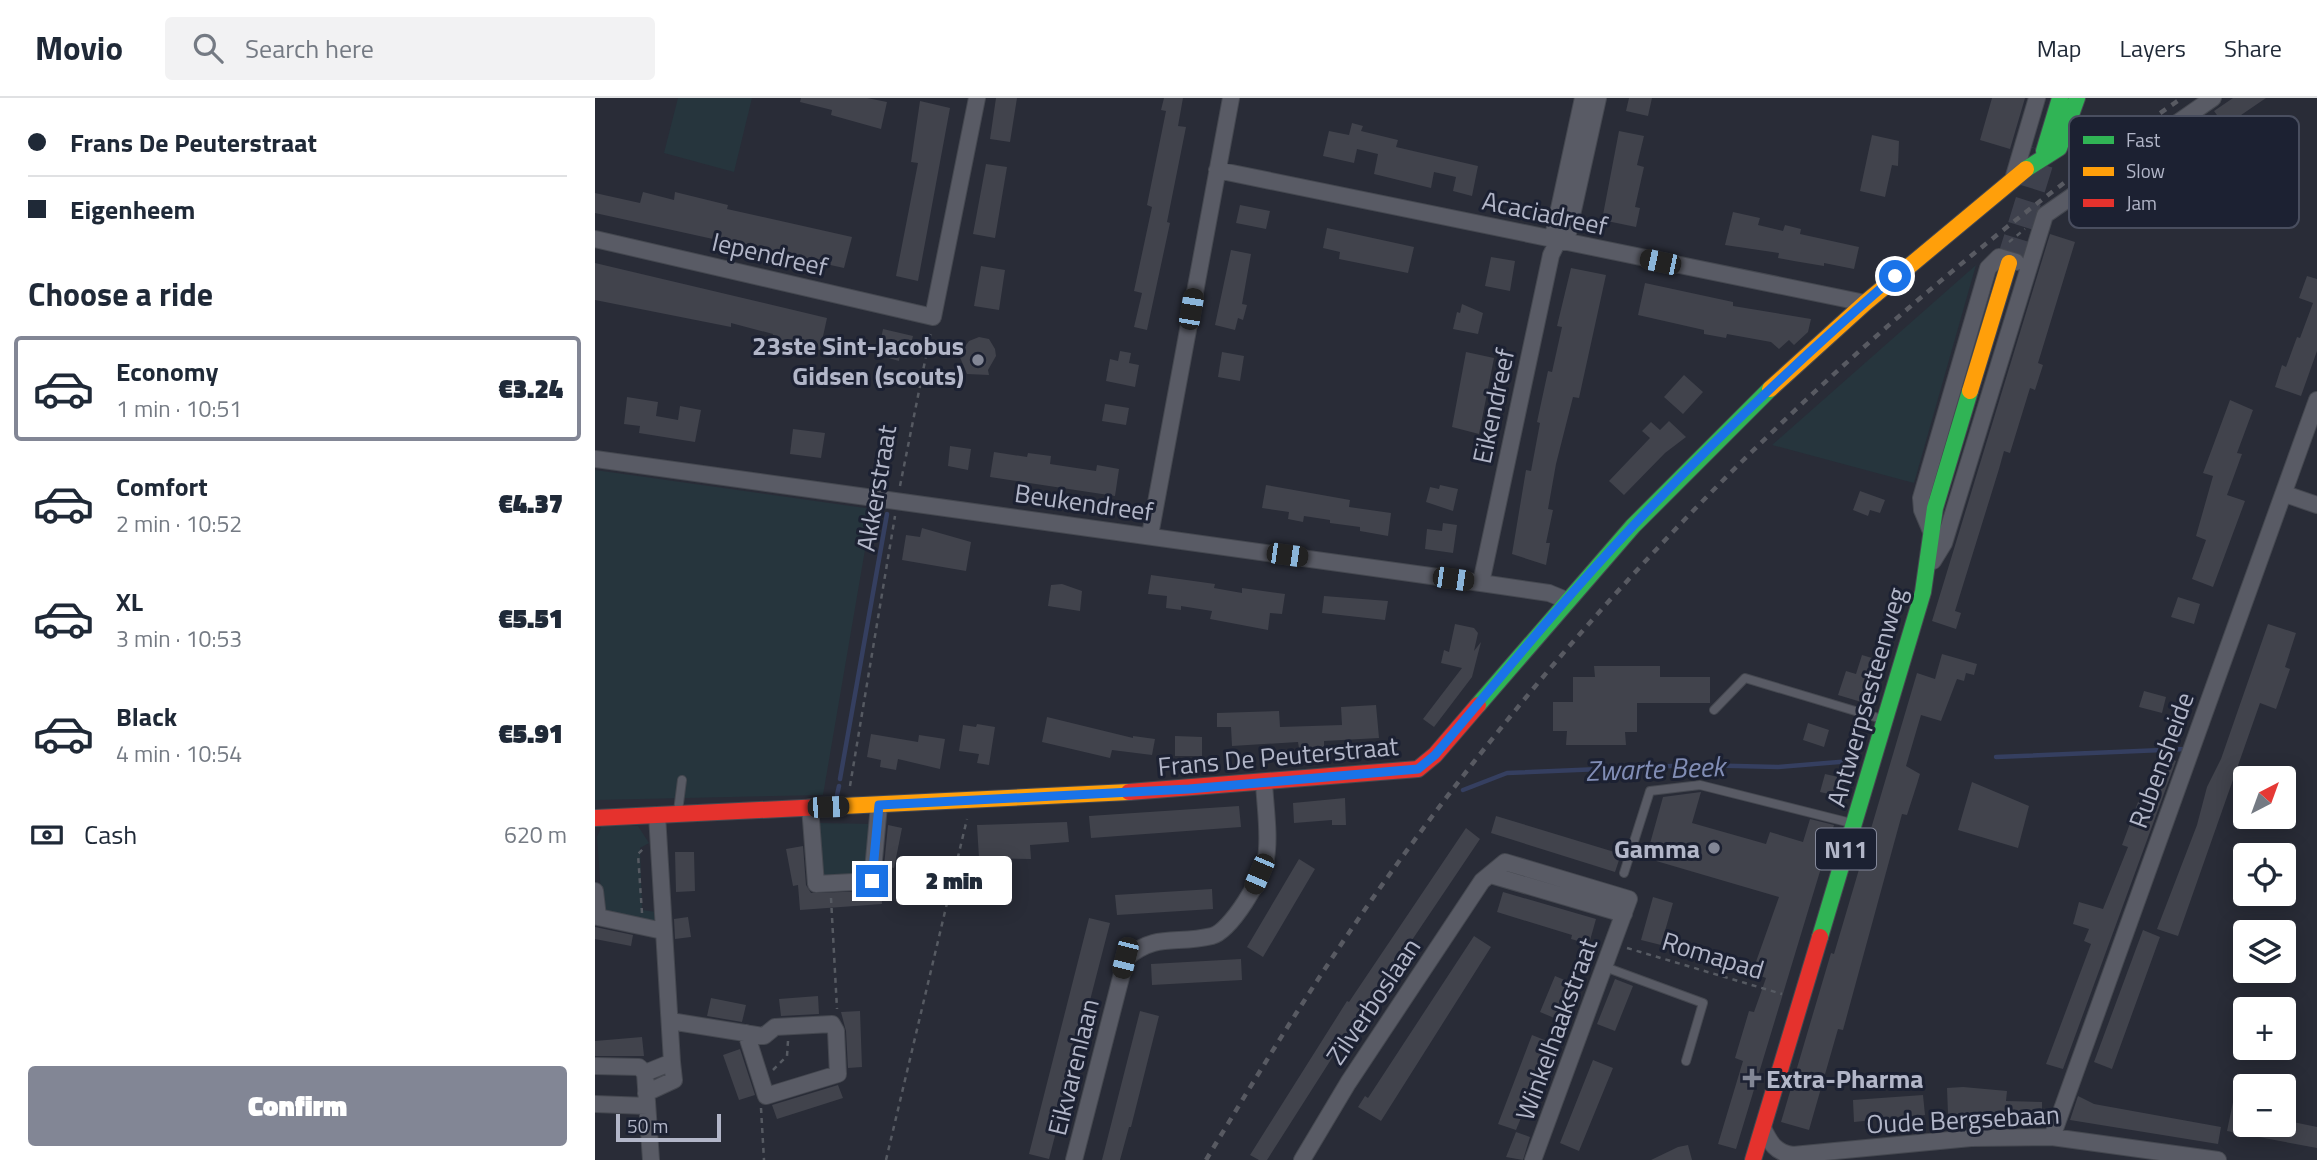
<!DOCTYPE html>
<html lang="en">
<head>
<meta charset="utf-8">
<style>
	body { margin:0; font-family:"Titillium Web",sans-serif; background:#f2f2f3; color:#1f2937; height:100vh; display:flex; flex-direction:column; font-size:26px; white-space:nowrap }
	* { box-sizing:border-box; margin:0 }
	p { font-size:23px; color:#747a83 }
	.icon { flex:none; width:38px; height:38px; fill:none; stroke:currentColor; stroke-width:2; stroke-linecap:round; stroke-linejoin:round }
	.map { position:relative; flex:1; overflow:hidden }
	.details { display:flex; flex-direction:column; background:#fff; width:595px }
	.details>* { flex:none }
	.banner { display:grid; align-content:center; height:154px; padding:0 28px; background:#fff }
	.needle { width:46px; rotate:41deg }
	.fabs { position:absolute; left:1638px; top:668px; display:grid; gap:14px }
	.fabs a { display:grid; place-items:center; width:63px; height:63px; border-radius:7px; background:#fff; box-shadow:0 4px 18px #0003; font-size:35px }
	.scale { position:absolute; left:21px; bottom:18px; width:105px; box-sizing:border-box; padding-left:7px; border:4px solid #b2b6c8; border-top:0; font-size:19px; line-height:24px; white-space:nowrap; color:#b2b6c8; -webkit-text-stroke:5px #1c2132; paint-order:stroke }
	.end { position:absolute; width:32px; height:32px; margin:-16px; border:9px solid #1a73e8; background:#fff; box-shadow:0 0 0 4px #fff }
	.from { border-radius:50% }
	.bubble { position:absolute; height:49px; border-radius:7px; background:#fff; box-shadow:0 4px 18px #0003; font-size:23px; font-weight:800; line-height:49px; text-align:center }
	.car { position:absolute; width:21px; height:42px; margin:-21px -10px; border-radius:9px; box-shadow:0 0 5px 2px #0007; background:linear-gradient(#222 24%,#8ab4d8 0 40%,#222 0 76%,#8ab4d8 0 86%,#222 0) }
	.banner b { display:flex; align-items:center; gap:24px; height:66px; font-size:26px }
	.banner b+b { border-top:2px solid #e0e1e3 }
	.banner i { width:18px; height:18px; background:#1f2937 }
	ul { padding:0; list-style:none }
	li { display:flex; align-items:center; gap:21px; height:105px; margin:0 14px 10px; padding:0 14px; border:4px solid transparent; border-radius:7px }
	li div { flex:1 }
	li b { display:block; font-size:26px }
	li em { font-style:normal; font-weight:800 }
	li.selected { border-color:#828695 }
	li>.icon { width:63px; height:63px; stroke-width:1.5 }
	h2 { padding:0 28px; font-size:32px; line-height:84px }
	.pay { display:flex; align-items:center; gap:18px; height:77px; padding:0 28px; font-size:26px }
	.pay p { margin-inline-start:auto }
	.primary-button { display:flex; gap:14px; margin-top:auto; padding:14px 28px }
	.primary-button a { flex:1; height:80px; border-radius:7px; background:#828695; color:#fff; font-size:28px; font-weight:800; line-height:80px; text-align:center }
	header { display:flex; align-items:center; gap:42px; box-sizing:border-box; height:98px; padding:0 35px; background:#fff; border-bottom:2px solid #e0e1e3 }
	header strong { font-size:33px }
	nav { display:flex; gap:38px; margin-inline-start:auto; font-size:24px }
	.search { width:490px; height:63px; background:#f2f2f3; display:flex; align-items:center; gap:18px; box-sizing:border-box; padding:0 24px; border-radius:7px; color:#747a83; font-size:26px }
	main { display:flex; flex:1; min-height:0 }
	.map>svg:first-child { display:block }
	.green { fill:#26353d }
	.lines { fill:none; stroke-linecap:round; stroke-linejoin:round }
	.stream { stroke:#353f60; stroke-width:4.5 }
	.building { fill:#41434c }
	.primary-tunnel { stroke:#3e414d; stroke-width:26; stroke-dasharray:26 13; stroke-linecap:butt }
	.lane-casing { stroke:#454850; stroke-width:10 }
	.street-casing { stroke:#454850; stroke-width:18 }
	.fast-casing { stroke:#454850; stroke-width:18 }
	.slow-casing { stroke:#454850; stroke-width:18 }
	.jam-casing { stroke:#454850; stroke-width:18 }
	.path { stroke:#565a62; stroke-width:2.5; stroke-dasharray:5 5; stroke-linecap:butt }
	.lane { stroke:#595b65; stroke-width:8 }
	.street { stroke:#595b65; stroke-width:16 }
	.fast { stroke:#30b455; stroke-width:16 }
	.slow { stroke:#ff9f0a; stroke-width:16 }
	.jam { stroke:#e5322d; stroke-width:16 }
	.rail { stroke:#585a62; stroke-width:4.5; stroke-dasharray:7 7; stroke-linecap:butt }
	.route { stroke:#1a73e8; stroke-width:9 }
	.poi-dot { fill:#828695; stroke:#1c2132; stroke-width:2.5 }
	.labels { text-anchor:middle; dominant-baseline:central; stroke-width:6; stroke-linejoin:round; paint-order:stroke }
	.shield { fill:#1c2132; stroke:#85899b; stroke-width:2 }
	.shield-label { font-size:24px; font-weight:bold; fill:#b2b6c8 }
	.street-label { font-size:26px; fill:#b2b6c8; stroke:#1c2132 }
	.poi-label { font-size:26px; font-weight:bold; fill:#b2b6c8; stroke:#1c2132; text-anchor:end }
	.water-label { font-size:28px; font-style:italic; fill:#818db5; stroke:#1c2132 }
	.key { fill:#1c2132; stroke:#494e5f; stroke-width:2 }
	.key-label { font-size:19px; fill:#b2b6c8 }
</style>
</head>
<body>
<header>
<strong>Movio</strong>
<div class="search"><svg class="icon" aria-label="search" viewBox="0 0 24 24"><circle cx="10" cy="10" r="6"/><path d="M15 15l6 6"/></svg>Search here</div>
<nav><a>Map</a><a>Layers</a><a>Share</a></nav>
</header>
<main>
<section class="details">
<div class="banner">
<b><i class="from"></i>Frans De Peuterstraat</b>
<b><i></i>Eigenheem</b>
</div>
<h2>Choose a ride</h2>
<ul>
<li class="selected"><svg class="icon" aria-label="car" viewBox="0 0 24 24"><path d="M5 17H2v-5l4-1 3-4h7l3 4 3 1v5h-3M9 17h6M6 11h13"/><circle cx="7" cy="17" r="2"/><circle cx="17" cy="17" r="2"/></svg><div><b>Economy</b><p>1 min · 10:51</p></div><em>€3.24</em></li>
<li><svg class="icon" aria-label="car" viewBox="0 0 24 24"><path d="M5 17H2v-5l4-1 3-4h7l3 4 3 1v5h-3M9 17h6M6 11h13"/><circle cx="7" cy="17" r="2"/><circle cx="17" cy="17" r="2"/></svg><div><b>Comfort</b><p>2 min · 10:52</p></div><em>€4.37</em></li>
<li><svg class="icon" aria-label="car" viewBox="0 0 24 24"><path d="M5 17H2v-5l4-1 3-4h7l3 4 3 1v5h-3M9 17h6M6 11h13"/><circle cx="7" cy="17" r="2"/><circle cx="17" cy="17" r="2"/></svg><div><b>XL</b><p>3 min · 10:53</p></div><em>€5.51</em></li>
<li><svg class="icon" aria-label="car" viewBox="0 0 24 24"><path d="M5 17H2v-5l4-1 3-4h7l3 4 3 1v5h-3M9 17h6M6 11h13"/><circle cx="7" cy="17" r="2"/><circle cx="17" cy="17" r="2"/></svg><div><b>Black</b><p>4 min · 10:54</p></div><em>€5.91</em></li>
</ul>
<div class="pay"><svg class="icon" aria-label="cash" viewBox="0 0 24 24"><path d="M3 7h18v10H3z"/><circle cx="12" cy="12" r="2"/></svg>Cash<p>620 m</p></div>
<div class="primary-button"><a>Confirm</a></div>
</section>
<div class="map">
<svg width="1722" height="1062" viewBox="0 0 1722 1062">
	<rect width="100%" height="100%" fill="#292c37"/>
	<path class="green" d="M83 0H157L139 74 69 55Z
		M1381 167 1319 385 1177 347Z
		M0 372 277 411 228 697 0 702Z
		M224 725 278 726 275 766 265 779 233 783 226 776Z
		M7 727 43 728 54 745 45 750 47 812 61 814V824L12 816 7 810 2 739Z"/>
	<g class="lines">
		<path class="stream" d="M1401 659 1591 651
			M245 681 292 416
			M868 692 912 675 1100 667 1183 669 1256 663
			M242 697 244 688"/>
	</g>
	<path class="building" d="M206 0H272L292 4 286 31 236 17 237 12 205 4Z
		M401 0H422L415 44 395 41Z
		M569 0H588L583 28 591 29 572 124 575 125 552 232 539 229 547 195 539 193 557 109 552 107 571 13 566 12Z
		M1034 0H1057L1053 18 1031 13Z
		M1397 0H1430L1415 51 1385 42Z
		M1638 0H1671L1630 28 1619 13Z
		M325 3 355 10 323 183 301 178 323 65 316 64Z
		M757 25 768 28 766 33 803 42 801 49 883 68 877 98 858 93 861 79 839 74 836 90 779 76 783 56 762 51 759 65 728 58 734 33 754 37Z
		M1024 33 1049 38 1042 67 1049 69 1040 109 1045 110 1041 129 1007 122Z
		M1277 37 1304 43 1303 68 1297 67 1290 99 1265 93Z
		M391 66 412 69 400 140 378 136Z
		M48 94 79 102 80 94 133 107 132 111 257 139 249 170 0 115V95L45 105Z
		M645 107 675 113 671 131 641 125Z
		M1138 114 1165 120 1163 127 1188 133 1190 127 1206 131 1205 136 1264 149 1259 171 1229 165V168L1199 163 1183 160 1184 155 1130 147Z
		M732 130 819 149 813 175 744 161 745 154 728 150Z
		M1455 136 1480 144 1443 265 1448 267 1440 292 1435 290 1415 355 1409 353 1404 371 1360 513 1366 515 1361 531 1337 523Z
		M636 152 656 156 647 206 652 207 648 222 643 220 640 232 620 227Z
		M896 159 920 163 915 193 890 188Z
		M0 165 232 220 225 252 177 240 178 236 136 225V229L0 202Z
		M386 168 410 172 404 212 379 208Z
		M976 170 1011 177 984 300 978 299 961 366 953 411 958 412 951 445H955L951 467 917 456 931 372 936 373 945 325 942 324 953 273 957 274 967 229 962 228Z
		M1712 178 1722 181V253L1706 298 1680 289 1687 267 1691 269 1702 239 1705 240 1718 205 1704 200Z
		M1050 185 1138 204V208L1216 221 1213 234 1199 247 1194 242 1184 251 1176 244 1132 236 1131 240 1109 236V232L1043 217Z
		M867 206 888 215 883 236 858 231 862 214 865 215Z
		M288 231 318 238 313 258 305 256 304 263 290 259 291 253 284 251Z
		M384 239 394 241 400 251 401 258 393 272 394 277 372 276 364 257 374 243Z
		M525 253 536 255 534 265 544 267 540 289 511 283 515 261 523 263Z
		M627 254 649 258 645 283 623 279Z
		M871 254 899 260 884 336 857 329Z
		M1089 277 1108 294 1088 316 1069 299Z
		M32 299 63 304 61 318 83 322 85 308 106 312 100 344 44 335 45 328 29 326Z
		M1635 302 1658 312 1642 355 1647 356 1632 397 1650 403 1618 489 1597 481 1611 442 1601 438 1618 378 1608 375Z
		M510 306 534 310 531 327 507 323Z
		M1074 323 1091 339 1070 355 1029 397 1014 383 1055 340 1047 333 1056 324 1065 332Z
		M198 331 230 335 226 360 195 356Z
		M355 348 376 351 373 372 353 368Z
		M399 354 432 359 433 355 456 358 455 366 501 373 502 367 524 371 520 398 395 379Z
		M671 387 755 402 754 409 796 415 793 438 765 433V429L735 425V422L709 418 708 424 693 421 694 414 667 410Z
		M845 387 863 391 858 413 831 404 835 389 844 391Z
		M1265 393 1290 402 1285 415 1275 412 1273 418 1258 412Z
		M848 425 862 427 858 455 830 451 832 431 847 433Z
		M327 430 376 444 371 473 307 462 311 437 325 439Z
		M556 477 620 486 619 490 647 495V490L690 496 687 516 675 515 673 532 615 521 617 513 586 508V512L571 510 572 498 553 496Z
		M467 486 487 493 485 513 453 508 456 487Z
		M729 498 793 503 790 522 727 515Z
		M1583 499 1605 506 1599 526 1576 519Z
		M860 526 879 530 883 535 879 553 886 544 877 579 839 629 828 621 867 570 846 565 849 552 854 554Z
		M1673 526 1701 535 1690 569 1695 571 1681 611 1665 605 1583 838 1562 831 1602 727 1612 689 1626 661Z
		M1347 556 1382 566 1379 577 1371 575 1369 583 1362 581 1346 623 1326 617 1311 668 1325 676 1322 686 1312 717 1307 716 1248 932 1243 931 1214 1032 1186 1024 1236 855 1239 856 1322 575 1340 581Z
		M1267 557 1287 563 1273 606 1243 597 1251 573 1261 576Z
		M999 568H1065V579H1115V605H1042V634H1030L1031 647H971L972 633H958V604H978V579H1000Z
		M1549 593 1571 599 1567 615 1544 609Z
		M781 607 784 640 729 643V649L704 650 703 644 637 648 636 629H622V615L684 613 685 629 747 627 746 609Z
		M452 619 538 640V638L560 641 557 657 517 652 515 660 447 644Z
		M1213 625 1234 632 1229 649 1208 642Z
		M382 626 400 629 394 667 382 665 384 656 364 653 368 627 381 629Z
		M276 636 323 644 324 637 350 641 345 671 303 661 301 672 285 669 286 662 272 659Z
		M580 638 607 639V658H580Z
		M1570 658 1581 663 1468 971 1451 966 1496 846 1489 843 1494 831 1478 826 1484 804 1508 811 1533 749 1527 747 1543 704 1549 707Z
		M1230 676 1252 681 1247 699 1225 694Z
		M1377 684 1434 708 1423 750 1363 732Z
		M1106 694 1097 725 1171 746 1175 734 1208 744 1215 721 1239 727 1141 1051 1123 1046 1148 963 1140 960 1154 913 1159 914 1171 880 1157 875 1184 799 1051 760 1068 699Z
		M750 700 751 727H737V722L699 725 698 705Z
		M644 708 646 729 496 740 494 718Z
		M901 718 1026 756 1020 774 896 735Z
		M472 724 474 744 435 747 436 761 384 760 382 727Z
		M293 727 307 730 299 770 289 768Z
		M871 730 885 741 774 906 772 905 672 1062H664L655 1057 752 903 754 904Z
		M208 748 211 787 216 795 278 793 286 789 287 806 205 812 203 787 198 788 191 751Z
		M80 754H99L100 793 81 794Z
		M704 761 720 771 668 859 652 849Z
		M617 791 618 811 522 817 520 797Z
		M908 794 1001 821 994 846 976 841 977 837 902 814Z
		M1058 799 1078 805 1066 847 1046 842Z
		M93 819 96 839 80 841 79 821Z
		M494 820 515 825 454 1061 434 1056Z
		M0 829 38 837 36 848 0 841Z
		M1548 832 1565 839 1517 971 1499 964Z
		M879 838 896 849 786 1023 763 1009 770 998 773 1000Z
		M646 861 647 882 557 887 556 866Z
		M960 878 979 886 964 922 945 914Z
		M1020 881 1038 888 1020 933 1002 926Z
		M223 898 224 916 186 918 184 901Z
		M116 900 151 907 147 924 112 918Z
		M265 913 267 969 253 970 251 933 246 914Z
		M545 913 564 918 536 1029H534L525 1062H507Z
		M937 937 957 945 921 1032 903 1026Z
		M47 939 49 958H0V943Z
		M145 951 160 997 144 1002 128 957Z
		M998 962 1018 970 984 1053 965 1045Z
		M243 987 248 1000 182 1021 177 1007Z
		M1368 989 1412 993 1411 1003 1447 1004V1027L1423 1026V1018L1353 1016 1352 990Z
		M1328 997 1330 1017 1259 1024 1258 1002Z
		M1483 998 1499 1006 1626 1029 1623 1046 1475 1022Z
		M1638 1004 1650 1006 1648 1027H1689V1022L1722 1029V1050L1632 1033Z
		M921 1034 935 1039 928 1062 911 1059Z
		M1093 1047 1097 1062H1056L1083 1049Z"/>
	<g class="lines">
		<path class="primary-tunnel" d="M1414 165 1449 53"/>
		<defs>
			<path id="lane" d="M1119 612 1150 580 1287 621
				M83 713 87 682
				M1029 775 1055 693 1105 687 1256 725
				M1010 869 1108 905 1091 963"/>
			<path id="street" d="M622 72 1270 205
				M1419 78 1442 0
				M0 141 338 219 382 0
				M963 143 959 134 988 0
				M0 361 886 485 954 495 971 502
				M1690 396 1722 407
				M1335 431 1327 412 1326 400 1393 170 1404 159 1421 164
				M555 437 636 0
				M1338 463 1349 445 1450 117 1618 0
				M886 485 956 157 963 143 973 135 1003 0
				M215 709 221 786 277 783 284 707
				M896 777 1029 816
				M0 793 3 819 68 833
				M75 923 169 938 180 929 237 926 241 933 243 976 171 998 151 935
				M0 968 44 969 50 975
				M51 995 79 982 77 964
				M0 1006 52 1008
				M1168 1030C1175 1045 1181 1055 1198 1057L1376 1040 1457 1039 1623 1062
				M1457 1039 1722 302
				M56 1062 50 975 77 964 62 717
				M479 1062 531 860C563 834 580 847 617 838 636 833 668 779 671 760 675 737 670 708 669 684
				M707 1062 753 985 887 783 910 764 1034 801 938 1062"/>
			<path id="fast" d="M1449 53 1465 0
				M1431 71 1464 50 1482 0
				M883 607 1038 428 1175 291
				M1225 839 1328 494 1340 410 1375 293"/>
			<path id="slow" d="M1175 291 1270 205 1431 71
				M1375 293 1414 165
				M227 709 534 694"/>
			<path id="jam" d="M534 694 823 671 840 657 883 607
				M0 720 227 709
				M1158 1062 1225 839"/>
		</defs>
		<use href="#lane" class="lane-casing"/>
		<use href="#street" class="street-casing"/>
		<use href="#fast" class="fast-casing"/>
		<use href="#slow" class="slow-casing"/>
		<use href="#jam" class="jam-casing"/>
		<path class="path" d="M1414 144 1430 131
			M305 388 336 233
			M255 688 300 418
			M236 800 242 911
			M47 815 43 756 48 751
			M1032 850 1187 896
			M178 972 192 958 193 943
			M166 1010 169 1062
			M291 1062 372 721"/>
		<use href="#lane" class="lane"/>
		<use href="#street" class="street"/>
		<use href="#fast" class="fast"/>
		<use href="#slow" class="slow"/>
		<use href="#jam" class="jam"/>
		<path class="rail" d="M611 1062C670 964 730 866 797 773 1014 471 1281 210 1587 0"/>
	</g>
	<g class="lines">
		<path class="route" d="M277 783 284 707 594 691 823 671 840 657C905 580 969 501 1038 428 1121 340 1209 257 1300 178"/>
	</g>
	<g class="poi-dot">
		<circle cx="383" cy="262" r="7"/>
		<circle cx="1119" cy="750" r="7"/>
		<path d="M1153.5 969.5h7v7h7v7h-7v7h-7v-7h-7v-7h7z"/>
	</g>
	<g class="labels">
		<rect class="shield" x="1221" y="730.5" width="60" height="41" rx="5"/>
		<g class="shield-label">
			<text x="1251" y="751">N11</text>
		</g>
		<g class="street-label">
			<text transform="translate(950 115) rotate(12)">Acaciadreef</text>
			<text transform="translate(175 156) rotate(13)">Iependreef</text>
			<text transform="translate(898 308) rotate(-78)">Eikendreef</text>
			<text transform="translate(281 390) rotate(-80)">Akkerstraat</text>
			<text transform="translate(489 404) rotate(8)">Beukendreef</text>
			<text transform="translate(1271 599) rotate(-74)">Antwerpsesteenweg</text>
			<text transform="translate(683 658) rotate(-5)">Frans De Peuterstraat</text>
			<text transform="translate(1566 662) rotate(-70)">Rubensheide</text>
			<text transform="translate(1118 857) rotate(17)">Romapad</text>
			<text transform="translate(778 903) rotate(-56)">Zilverboslaan</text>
			<text transform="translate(961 931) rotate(-70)">Winkelhaakstraat</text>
			<text transform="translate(478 969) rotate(-76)">Eikvarenlaan</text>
			<text transform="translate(1368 1021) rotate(-3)">Oude Bergsebaan</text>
		</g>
		<g class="poi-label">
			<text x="369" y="247">23ste Sint-Jacobus<tspan x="369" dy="30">Gidsen (scouts)</tspan></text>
			<text x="1105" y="750">Gamma</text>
			<text x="1171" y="980" text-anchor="start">Extra-Pharma</text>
		</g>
		<g class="water-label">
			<text transform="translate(1060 670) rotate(-2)">Zwarte Beek</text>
		</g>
	</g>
	<rect x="1474" y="18" width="230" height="112" rx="10" class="key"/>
	<rect x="1488" y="38" width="31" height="8" fill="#30b455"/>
	<rect x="1488" y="69" width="31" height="9" fill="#ff9f0a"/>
	<rect x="1488" y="101" width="31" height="8" fill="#e5322d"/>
	<g class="key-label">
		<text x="1531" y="49">Fast</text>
		<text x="1531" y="80">Slow</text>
		<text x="1531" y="112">Jam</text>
	</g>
</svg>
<div class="fabs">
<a><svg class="needle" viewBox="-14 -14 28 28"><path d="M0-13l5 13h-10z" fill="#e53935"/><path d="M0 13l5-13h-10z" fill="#747a83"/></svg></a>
<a><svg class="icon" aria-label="locate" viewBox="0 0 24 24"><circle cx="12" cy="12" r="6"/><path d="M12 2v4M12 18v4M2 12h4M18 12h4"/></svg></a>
<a><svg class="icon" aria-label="layers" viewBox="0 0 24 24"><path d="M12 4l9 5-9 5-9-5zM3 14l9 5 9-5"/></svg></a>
<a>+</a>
<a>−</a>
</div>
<div class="scale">50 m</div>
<i class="end from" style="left:1300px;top:178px"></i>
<i class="end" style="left:277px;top:783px"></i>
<div class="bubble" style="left:301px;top:758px;width:116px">2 min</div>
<i class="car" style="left:1065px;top:164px;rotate:282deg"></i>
<i class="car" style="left:596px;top:211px;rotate:10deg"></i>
<i class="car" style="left:692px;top:457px;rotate:98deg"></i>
<i class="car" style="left:858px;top:481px;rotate:98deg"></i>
<i class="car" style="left:233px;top:709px;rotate:88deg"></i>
<i class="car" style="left:664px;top:776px;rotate:203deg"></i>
<i class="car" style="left:530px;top:860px;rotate:194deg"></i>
</div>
</main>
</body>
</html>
